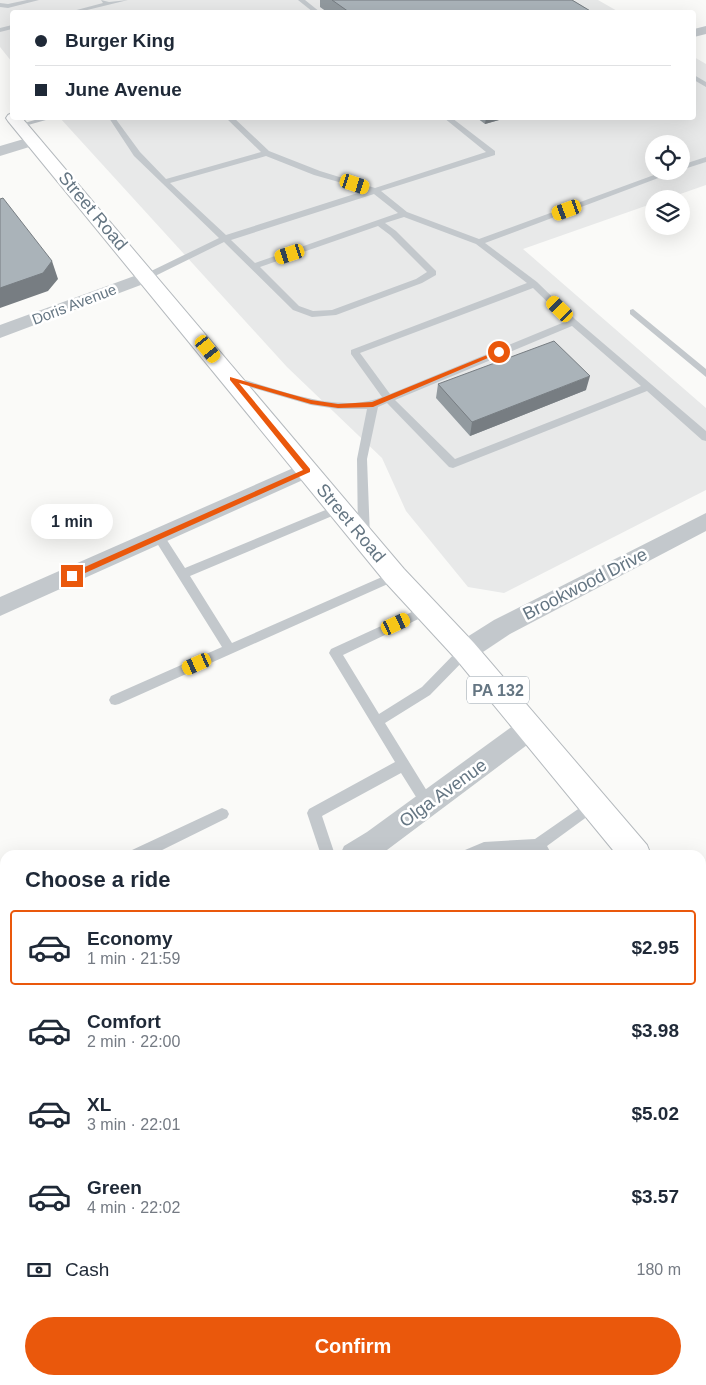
<!DOCTYPE html>
<html lang="en">
<head>
<meta charset="utf-8">
<style>
	body { margin:0; font-family:Arial,sans-serif; background:#f6f6f7; color:#1f2937; height:100vh; display:flex; flex-direction:column; font-size:19px; white-space:nowrap }
	* { box-sizing:border-box; margin:0 }
	p { font-size:16px; color:#747a83 }
	.icon { flex:none; width:28px; height:28px; fill:none; stroke:currentColor; stroke-width:2; stroke-linecap:round; stroke-linejoin:round }
	.map { position:relative; flex:1; overflow:hidden }
	.sheet { position:absolute; left:0px; top:850px; width:706px; height:535px; display:flex; flex-direction:column; background:#fff; border-radius:15px 15px 0 0; box-shadow:0 5px 20px #0002 }
	.sheet>* { flex:none }
	.hud { position:absolute; left:10px; top:10px; width:686px; height:110px; border-radius:5px; box-shadow:0 5px 20px #0002; display:grid; align-content:center; height:110px; padding:0 25px; background:#fff }
	.controls { position:absolute; left:645px; top:135px; display:grid; gap:10px }
	.controls a { display:grid; place-items:center; width:45px; height:45px; border-radius:50%; background:#fff; box-shadow:0 5px 20px #0002; font-size:25px }
	.end { position:absolute; width:22px; height:22px; margin:-11px; border:6px solid #ea580c; background:#fff; box-shadow:0 0 0 2px #fff }
	.from { border-radius:50% }
	.bubble { position:absolute; height:35px; border-radius:18px; background:#fff; box-shadow:0 5px 20px #0002; font-size:16px; font-weight:700; line-height:35px; text-align:center }
	.car { position:absolute; width:15px; height:30px; margin:-15px -8px; border-radius:6px; box-shadow:0 0 4px 1px #0007; background:linear-gradient(#f5c518 24%,#345 0 40%,#f5c518 0 76%,#345 0 86%,#f5c518 0) }
	.hud b { display:flex; align-items:center; gap:18px; height:48px; font-size:19px }
	.hud b+b { border-top:1px solid #e0e1e3 }
	.hud i { width:12px; height:12px; background:#1f2937 }
	ul { padding:0; list-style:none }
	li { display:flex; align-items:center; gap:15px; height:75px; margin:0 10px 8px; padding:0 15px; border:2px solid transparent; border-radius:5px }
	li div { flex:1 }
	li b { display:block; font-size:19px }
	li em { font-style:normal; font-weight:700 }
	li.selected { border-color:#ea580c }
	li>.icon { width:45px; height:45px; stroke-width:1.5 }
	h2 { padding:0 25px; font-size:22px; line-height:60px }
	.pay { display:flex; align-items:center; gap:12px; height:55px; padding:0 25px; font-size:19px }
	.pay p { margin-inline-start:auto }
	.cta { display:flex; gap:10px; margin-top:auto; padding:10px 25px }
	.cta a { flex:1; height:58px; border-radius:30px; background:#ea580c; color:#fff; font-size:20px; font-weight:700; line-height:58px; text-align:center }
	.map>svg:first-child { display:block }
	.built { fill:#e8e9e9; fill-rule:evenodd }
	.lines { fill:none; stroke-linecap:round; stroke-linejoin:round }
	.primary-casing { stroke:#b5babe; stroke-width:2 }
	.service { fill:#c3c8cc; fill-rule:evenodd }
	.minor { fill:#c3c8cc; fill-rule:evenodd }
	.primary { fill:#fff; fill-rule:evenodd }
	.wall { fill:#929a9f }
	.shaded-wall { fill:#777d82 }
	.building { fill:#aab3b9; stroke:#777d82 }
	.route { fill:#ea580c }
	.labels { text-anchor:middle; dominant-baseline:central; stroke-width:5; stroke-linejoin:round; paint-order:stroke }
	.far-street-label { font-size:15px; fill:#657683; stroke:#fff }
	.shield { fill:#fff; stroke:#939fa8; stroke-width:1 }
	.shield-label { font-size:16px; font-weight:bold; fill:#657683 }
	.street-label { font-size:18px; fill:#657683; stroke:#fff }
</style>
</head>
<body>
<div class="map">
<svg width="706" height="1385" viewBox="0 0 706 1385">
	<rect width="100%" height="100%" fill="#fafaf8"/>
	<path class="built" d="M0 0H598L619 12H12V62L0 47Z
		M694 57 706 64V185L666 199H654V203L523 249 706 408V490L504 593 468 587 406 511 382 458 287 367 60 118H694ZM654 144H681V171H654Z"/>
	<g class="lines">
		<defs>
			<path id="primary" d="M12 113V118H22L404 569 474 643 647 845 651 855H617L456 659 386 583 8 121 6 118 8 115Z
				M701 917 706 919V954L701 952Z"/>
		</defs>
		<use href="#primary" class="primary-casing"/>
		<path class="service" d="M27 0H39L8 8 0 7V3L8 4Z
			M101 0 109 2 128 0 79 12H69L103 3Z
			M298 0H305L320 12H313Z
			M12 25V29L0 32V28Z
			M694 75 706 82V87L694 80Z
			M42 118H53L21 127 17 125Z
			M109 118H115L140 152 166 179 261 152 226 118H234L269 151 320 171 375 188 486 152 444 118H452L495 151V155L381 191 407 212 479 239 665 171H677L485 243 537 282 576 320 706 431V441L702 440 647 391 453 468 449 467 387 403 378 407 367 459 370 537 364 541 360 540 358 537 357 459 367 409H338L311 405 229 381V377L232 376C275 388 338 415 382 397L351 354V350L527 283 476 244 404 217 385 223 396 231 436 271V275L422 283 336 315 312 317 293 310 224 242 151 278H145V274L219 238 134 156ZM266 156 314 175 367 190 226 235 170 183ZM374 194 398 213 255 263 231 240ZM378 226 390 235 427 272 416 279 332 310 313 311 299 306 260 267ZM533 288 567 321 390 394 360 353ZM572 326 641 386 455 459 395 400Z
			M706 157V162L681 170V165Z
			M633 309 706 369V377L630 314V310Z
			M340 504 344 505 345 508 344 511 190 576 232 643 391 573H399L401 576 399 579 119 704 115 705 111 704 109 700 111 696 222 647 155 540 153 537 155 534H163L185 568Z
			M427 605 431 607 433 610 431 613 343 655 379 714 422 687 461 647H469L471 651 469 655 430 695 385 723 435 804 433 808 428 810 423 808 401 773 322 816 335 855H321L307 813 309 809 395 762 329 653 331 649Z
			M594 798 599 800 601 804 599 808 547 846 552 855H536L534 852 463 855 465 850 484 842 535 839Z
			M222 808 227 810 229 814 227 818 152 855H130L132 850Z
			M706 1057V1075L701 1077V1059Z
			M701 1125 706 1127V1147L701 1145Z
			M706 1367V1385H687L689 1380H701V1369Z
			M545 1380H564L566 1385H547Z"/>
		<path class="minor" d="M706 26V34L694 37V29Z
			M34 136 39 138 42 141 39 144 0 156V146Z
			M148 271 154 272 157 276 154 280 0 338V325Z
			M307 462 314 465 318 470 314 475 0 616V597Z
			M706 513V531L510 634 474 658 465 661 456 658 453 651 456 644 494 620Z
			M530 717 539 720 543 728 539 736 387 850 379 855H340L344 846 367 832 521 720Z
			M5 1050V1083L0 1085V1052Z
			M0 1232 5 1234V1280L0 1278Z
			M27 1380H65L67 1385H29Z"/>
		<use href="#primary" class="primary"/>
	</g>
	<path class="wall" d="M320 0H572L592 12H327L320 7Z
		M477 118H506L485 124Z
		M438 384 586 390 470 436 436 398Z"/>
	<path class="shaded-wall" d="M486 118H506L485 124Z
		M52 261 58 279 48 291 0 308V288Z
		M590 376 586 390 470 436 472 422Z"/>
	<path class="building" d="M332 0H572L592 12H349Z
		M3 198 52 261 43 273 0 288V199Z
		M554 341 590 376 472 422 438 384Z"/>
	<path class="route" d="M497 351 502 352 373 407 338 408 311 404 239 383 310 469V472L74 578H69V574L303 470 230 380V377L311 400 338 404 372 402Z"/>
	<g class="labels">
		<g class="far-street-label">
			<text transform="translate(74 304) rotate(-21)">Doris Avenue</text>
		</g>
		<rect class="shield" x="467" y="676.5" width="62" height="27" rx="4"/>
		<g class="shield-label">
			<text x="498" y="690">PA 132</text>
		</g>
		<g class="street-label">
			<text transform="translate(93 211) rotate(50)">Street Road</text>
			<text transform="translate(351 523) rotate(50)">Street Road</text>
			<text transform="translate(585 584) rotate(-27)">Brookwood Drive</text>
			<text transform="translate(443 793) rotate(-36)">Olga Avenue</text>
		</g>
	</g>
</svg>
<div class="controls">
<a><svg class="icon" aria-label="locate" viewBox="0 0 24 24"><circle cx="12" cy="12" r="6"/><path d="M12 2v4M12 18v4M2 12h4M18 12h4"/></svg></a>
<a><svg class="icon" aria-label="layers" viewBox="0 0 24 24"><path d="M12 4l9 5-9 5-9-5zM3 14l9 5 9-5"/></svg></a>
</div>
<i class="end from" style="left:499px;top:352px"></i>
<i class="end" style="left:72px;top:576px"></i>
<div class="bubble" style="left:31px;top:504px;width:82px">1 min</div>
<i class="car" style="left:355px;top:184px;rotate:108deg"></i>
<i class="car" style="left:567px;top:210px;rotate:250deg"></i>
<i class="car" style="left:290px;top:254px;rotate:252deg"></i>
<i class="car" style="left:560px;top:309px;rotate:314deg"></i>
<i class="car" style="left:208px;top:349px;rotate:141deg"></i>
<i class="car" style="left:396px;top:624px;rotate:65deg"></i>
<i class="car" style="left:197px;top:664px;rotate:246deg"></i>
<div class="hud">
<b><i class="from"></i>Burger King</b>
<b><i></i>June Avenue</b>
</div>
<section class="sheet">
<h2>Choose a ride</h2>
<ul>
<li class="selected"><svg class="icon" aria-label="car" viewBox="0 0 24 24"><path d="M5 17H2v-5l4-1 3-4h7l3 4 3 1v5h-3M9 17h6M6 11h13"/><circle cx="7" cy="17" r="2"/><circle cx="17" cy="17" r="2"/></svg><div><b>Economy</b><p>1 min · 21:59</p></div><em>$2.95</em></li>
<li><svg class="icon" aria-label="car" viewBox="0 0 24 24"><path d="M5 17H2v-5l4-1 3-4h7l3 4 3 1v5h-3M9 17h6M6 11h13"/><circle cx="7" cy="17" r="2"/><circle cx="17" cy="17" r="2"/></svg><div><b>Comfort</b><p>2 min · 22:00</p></div><em>$3.98</em></li>
<li><svg class="icon" aria-label="car" viewBox="0 0 24 24"><path d="M5 17H2v-5l4-1 3-4h7l3 4 3 1v5h-3M9 17h6M6 11h13"/><circle cx="7" cy="17" r="2"/><circle cx="17" cy="17" r="2"/></svg><div><b>XL</b><p>3 min · 22:01</p></div><em>$5.02</em></li>
<li><svg class="icon" aria-label="car" viewBox="0 0 24 24"><path d="M5 17H2v-5l4-1 3-4h7l3 4 3 1v5h-3M9 17h6M6 11h13"/><circle cx="7" cy="17" r="2"/><circle cx="17" cy="17" r="2"/></svg><div><b>Green</b><p>4 min · 22:02</p></div><em>$3.57</em></li>
</ul>
<div class="pay"><svg class="icon" aria-label="cash" viewBox="0 0 24 24"><path d="M3 7h18v10H3z"/><circle cx="12" cy="12" r="2"/></svg>Cash<p>180 m</p></div>
<div class="cta"><a>Confirm</a></div>
</section>
</div>
</body>
</html>
